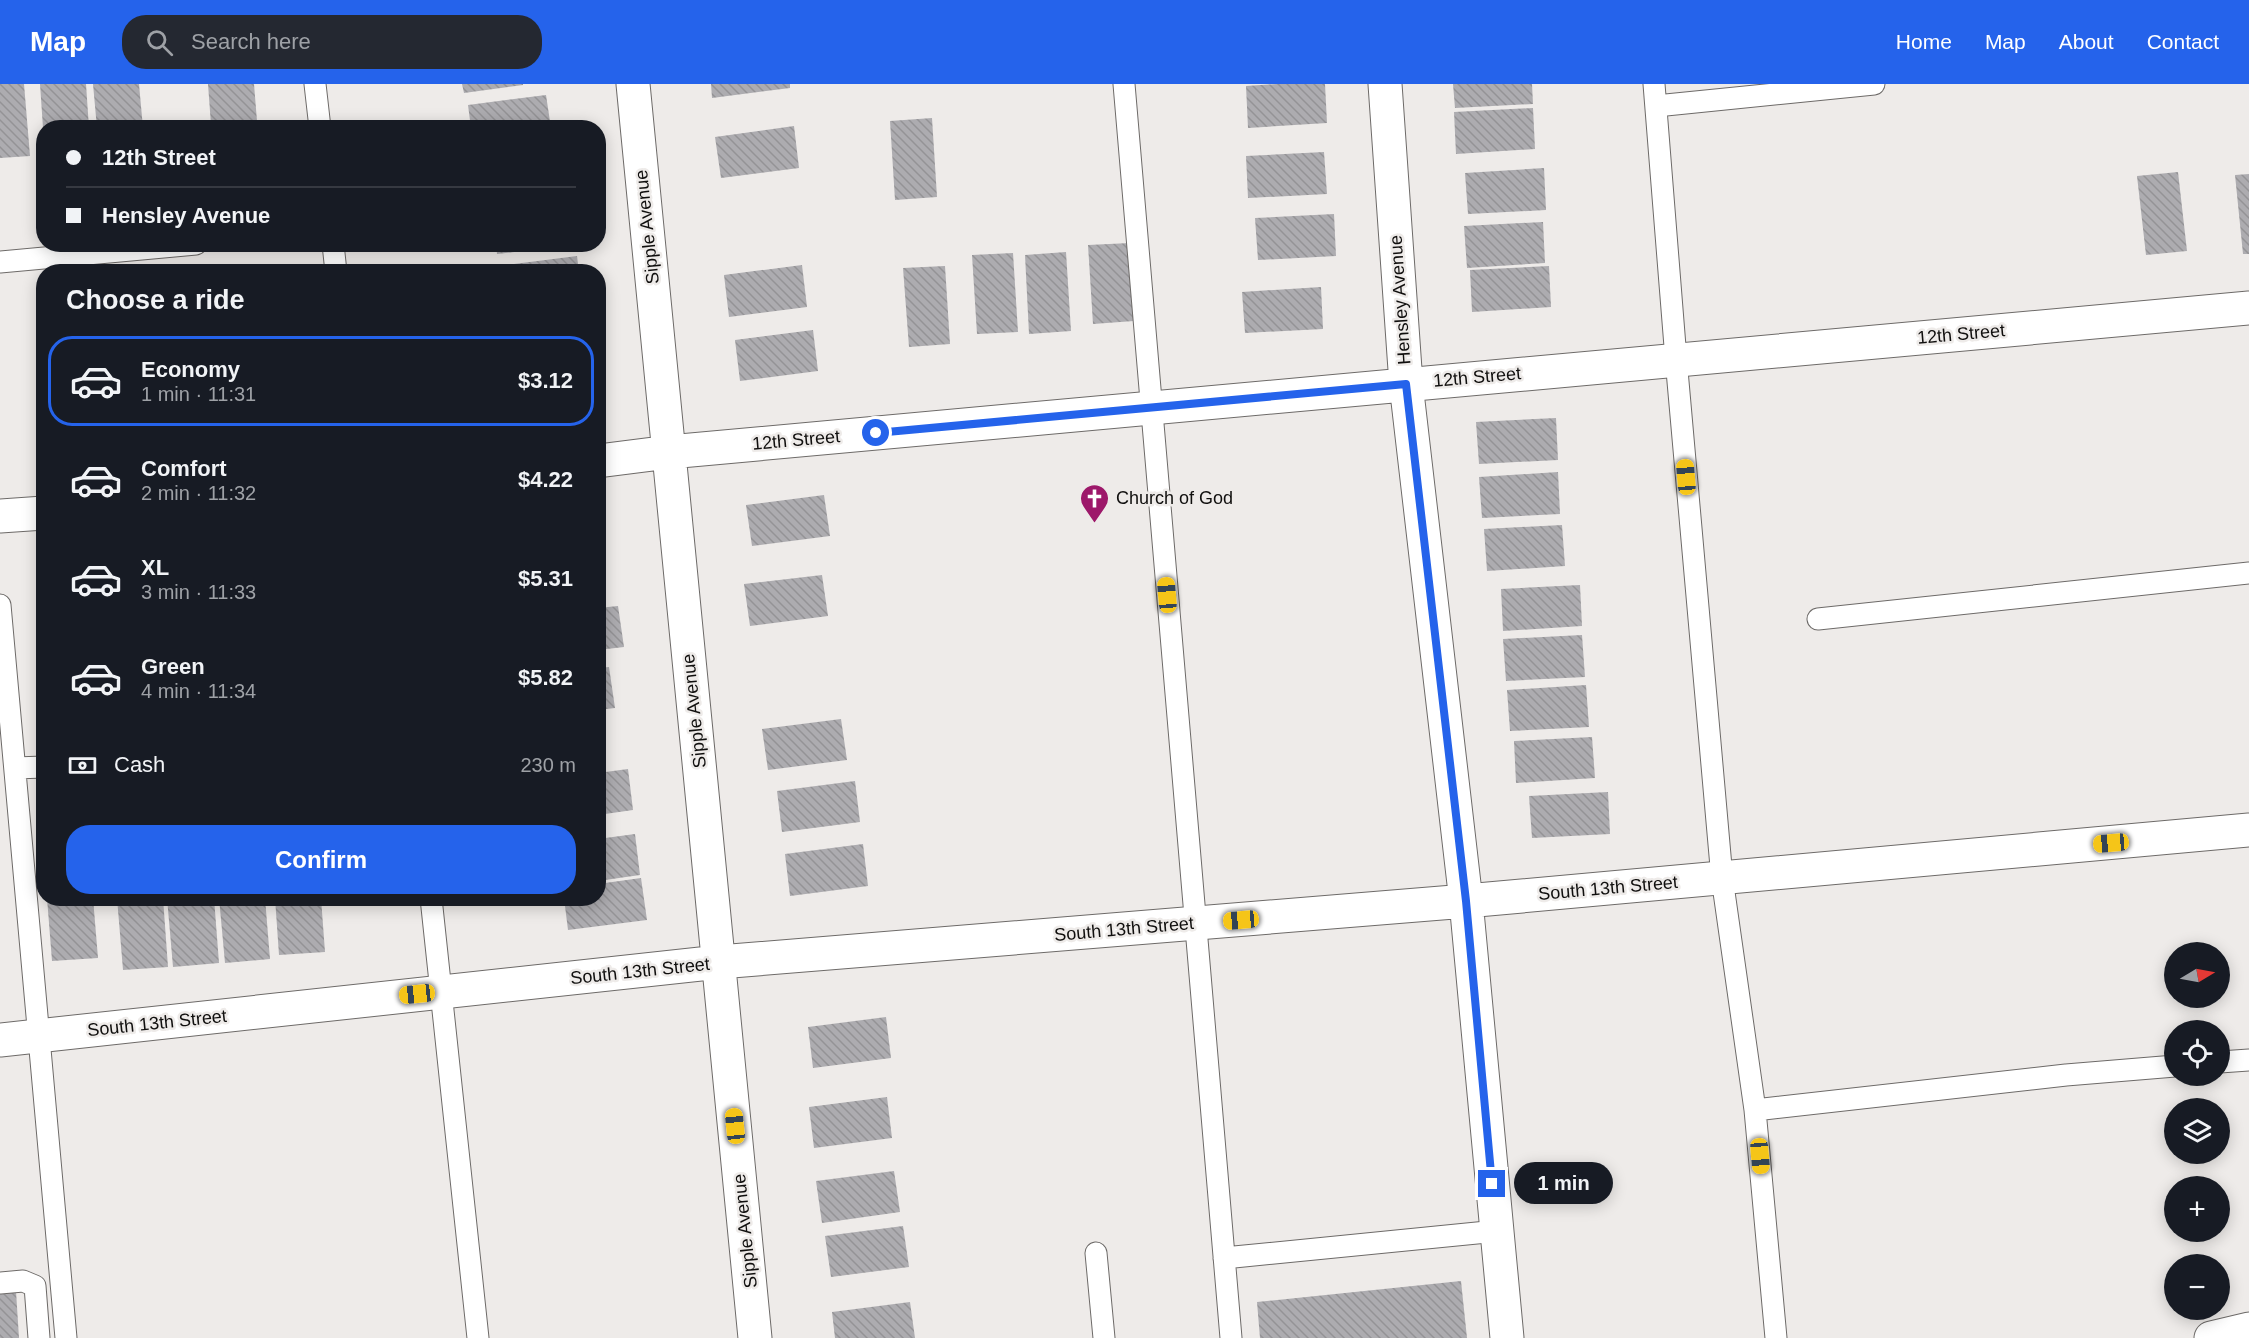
<!DOCTYPE html>
<html lang="en">
<head>
<meta charset="utf-8">
<style>
	body { margin:0; font-family:Arial,sans-serif; background:#242831; color:#f1f3f6; height:100vh; display:flex; flex-direction:column; font-size:22px; white-space:nowrap }
	* { box-sizing:border-box; margin:0 }
	p { font-size:20px; color:#9ea1a6 }
	.icon { flex:none; width:33px; height:33px; fill:none; stroke:currentColor; stroke-width:2; stroke-linecap:round; stroke-linejoin:round }
	.map { position:relative; flex:1; overflow:hidden }
	.details { position:absolute; left:36px; top:180px; width:570px; height:642px; display:flex; flex-direction:column; background:#171b24; border-radius:24px; box-shadow:0 3px 15px #0003 }
	.details>* { flex:none }
	.banner { position:absolute; left:36px; top:36px; width:570px; height:132px; border-radius:24px; box-shadow:0 3px 15px #0003; display:grid; align-content:center; height:132px; padding:0 30px; background:#171b24 }
	.needle { width:39px; rotate:80deg }
	.buttons { position:absolute; left:2164px; top:858px; display:grid; gap:12px }
	.buttons a { display:grid; place-items:center; width:66px; height:66px; border-radius:50%; background:#171b24; box-shadow:0 3px 15px #0003; font-size:30px }
	.end { position:absolute; width:27px; height:27px; margin:-14px; border:8px solid #2563eb; background:#fff; box-shadow:0 0 0 3px #fff }
	.from { border-radius:50% }
	.bubble { position:absolute; height:42px; border-radius:21px; background:#171b24; box-shadow:0 3px 15px #0003; font-size:20px; font-weight:700; line-height:42px; text-align:center }
	.car { position:absolute; width:18px; height:36px; margin:-18px -9px; border-radius:8px; box-shadow:0 0 4px 2px #0007; background:linear-gradient(#f5c518 24%,#345 0 40%,#f5c518 0 76%,#345 0 86%,#f5c518 0) }
	.banner b { display:flex; align-items:center; gap:21px; height:57px; font-size:22px }
	.banner b+b { border-top:2px solid #363941 }
	.banner i { width:15px; height:15px; background:#f1f3f6 }
	ul { padding:0; list-style:none }
	li { display:flex; align-items:center; gap:18px; height:90px; margin:0 12px 9px; padding:0 18px; border:3px solid transparent; border-radius:24px }
	li div { flex:1 }
	li b { display:block; font-size:22px }
	li em { font-style:normal; font-weight:700 }
	li.selected { border-color:#2563eb }
	li>.icon { width:54px; height:54px; stroke-width:1.5 }
	h2 { padding:0 30px; font-size:27px; line-height:72px }
	.pay { display:flex; align-items:center; gap:15px; height:66px; padding:0 30px; font-size:22px }
	.pay p { margin-inline-start:auto }
	.button { display:flex; gap:12px; margin-top:auto; padding:12px 30px }
	.button a { flex:1; height:69px; border-radius:24px; background:#2563eb; color:#fff; font-size:24px; font-weight:700; line-height:69px; text-align:center }
	header { display:flex; align-items:center; gap:36px; box-sizing:border-box; height:84px; padding:0 30px; background:#2563eb; color:#fff }
	header strong { font-size:28px }
	nav { display:flex; gap:33px; margin-inline-start:auto; font-size:21px }
	.search { width:420px; height:54px; background:#242831; display:flex; align-items:center; gap:15px; box-sizing:border-box; padding:0 21px; border-radius:24px; color:#9ea1a6; font-size:22px }
	.map>svg:first-child { display:block }
	.building { fill:url(#building-back-hatch) }
	.lines { fill:none; stroke-linecap:round; stroke-linejoin:round }
	.lane-casing { stroke:#6d6a68; stroke-width:23 }
	.street-casing { stroke:#6d6a68; stroke-width:35 }
	.primary-casing { stroke:#6d6a68; stroke-width:35 }
	.lane { stroke:#fff; stroke-width:21 }
	.street { stroke:#fff; stroke-width:33 }
	.primary { stroke:#fff; stroke-width:33 }
	.route { stroke:#2563eb; stroke-width:8 }
	.labels { text-anchor:middle; dominant-baseline:central; stroke-width:5; stroke-linejoin:round; paint-order:stroke }
	.street-label { font-size:18px; fill:#100f0e; stroke:#eeebe9 }
	.poi-label { font-size:18px; fill:#100f0e; stroke:#eeebe9; text-anchor:start }
</style>
</head>
<body>
<header>
<strong>Map</strong>
<div class="search"><svg class="icon" aria-label="search" viewBox="0 0 24 24"><circle cx="10" cy="10" r="6"/><path d="M15 15l6 6"/></svg>Search here</div>
<nav><a>Home</a><a>Map</a><a>About</a><a>Contact</a></nav>
</header>
<div class="map">
<svg width="2249" height="1254" viewBox="0 0 2249 1254">
	<defs>
		<pattern id="building-back-hatch" width="6" height="6" patternUnits="userSpaceOnUse" patternTransform="scale(1.5)"><rect width="6" height="6" fill="#adacb0"/><path d="M-1 5l2 2M0 0l6 6M5-1l2 2" fill="none" stroke="#949396"/></pattern>
	</defs>
	<rect width="100%" height="100%" fill="#eeebe9"/>
	<path class="building" d="M0 0H24L30 72 0 74Z
		M40 0H86L89 44H43Z
		M93 0H139L143 44H97Z
		M208 0H254L257 37 211 41Z
		M462 0H523V1L464 9Z
		M711 0H790V4L712 14Z
		M1277 0H1325L1327 39 1248 44 1246 2Z
		M1453 0H1532L1533 20 1455 24Z
		M546 11 551 44H471L468 21Z
		M1533 24 1535 65 1456 70 1454 28Z
		M932 34 937 113 895 116 890 37Z
		M794 42 799 84 721 94 715 53Z
		M1324 68 1327 110 1248 114 1246 72Z
		M1544 84 1546 126 1468 130 1465 89Z
		M2178 88 2187 167 2146 171 2137 92Z
		M2249 90V170H2243L2235 91Z
		M1334 130 1336 172 1258 176 1255 134Z
		M1543 138 1545 179 1467 184 1464 142Z
		M1130 159 1134 237 1093 240 1088 161Z
		M496 160H566V162L497 170Z
		M1066 168 1071 247 1029 250 1025 171Z
		M1013 169 1018 248 977 250 972 171Z
		M577 172 579 188H499V182Z
		M802 181 807 223 729 233 724 191Z
		M945 182 950 260 909 263 903 184Z
		M1549 182 1551 223 1472 228 1470 186Z
		M1321 203 1323 245 1245 249 1242 208Z
		M813 246 818 287 740 297 735 256Z
		M1556 334 1558 376 1479 380 1476 338Z
		M1558 388 1560 430 1482 434 1479 393Z
		M824 411 830 452 752 462 746 421Z
		M1562 441 1565 482 1487 487 1484 445Z
		M822 491 828 532 750 542 744 500Z
		M1580 501 1582 542 1503 547 1501 505Z
		M618 522 624 563 598 566V524Z
		M1582 551 1585 593 1506 597 1503 555Z
		M609 583 615 624 598 626V584Z
		M1586 601 1589 643 1510 647 1507 606Z
		M841 635 847 676 768 686 762 645Z
		M1592 653 1595 694 1516 699 1514 657Z
		M628 685 633 726 598 731V689Z
		M855 697 860 738 782 748 777 707Z
		M1608 708 1610 750 1532 754 1529 712Z
		M635 750 640 791 598 797V755Z
		M863 760 868 802 790 812 785 770Z
		M641 794 647 836 568 846 564 814H598V800Z
		M47 814H93L98 874 52 877Z
		M117 814H163L168 883 123 886Z
		M167 814H214L219 879 173 883Z
		M219 814H265L270 875 225 879Z
		M275 814H321L325 868 279 871Z
		M886 933 891 974 813 984 808 943Z
		M887 1013 892 1054 814 1064 809 1023Z
		M894 1087 900 1128 822 1139 816 1097Z
		M903 1142 909 1183 831 1193 825 1152Z
		M1461 1197 1467 1254H1260L1257 1218Z
		M16 1207 19 1254H0V1208Z
		M910 1218 915 1254H835L832 1228Z"/>
	<g class="lines">
		<defs>
			<path id="lane" d="M315 0 320 44
				M1124 0 1231 1254
				M1654 0 1676 275 1722 794 1755 1026 1776 1254
				M1656 22 1874 0
				M333 160 336 188
				M0 178 196 160
				M0 521 66 1254
				M1818 535 2249 489
				M15 684 44 683
				M431 814 478 1254
				M2220 978 2249 976
				M1755 1026 2066 991 2175 982
				M1096 1169 1104 1254
				M1224 1174 1497 1147
				M0 1199 23 1197 35 1202 39 1254"/>
			<path id="street" d="M633 0 755 1254
				M1385 0 1406 300 1466 817 1507 1254
				M598 377 669 368 2249 224
				M0 432 44 429
				M0 956 719 878 1466 817 2249 746"/>
			<path id="primary" d="M2211 1254 2249 1245"/>
		</defs>
		<use href="#lane" class="lane-casing"/>
		<use href="#street" class="street-casing"/>
		<use href="#primary" class="primary-casing"/>
		<use href="#lane" class="lane"/>
		<use href="#street" class="street"/>
		<use href="#primary" class="primary"/>
	</g>
	<g class="lines">
		<path class="route" d="M876 349 1406 300 1466 817 1492 1100"/>
	</g>
	<defs>
		<symbol id="church-pin" viewBox="-11 -11 22 30"><path d="M0 17L-7.5 6A9.5 9.5 0 1 1 7.5 6Z" fill="#9d186a" stroke="#eeebe9"/><path d="M-1.2-6h2.4v3.5h3.3v2.4h-3.3V6h-2.4V-.1h-3.3v-2.4h3.3Z" fill="#fff"/></symbol>
	</defs>
	<g fill-rule="evenodd">
		<use href="#church-pin" x="1078" y="398" width="33" height="45"/>
	</g>
	<g class="labels">
		<g class="street-label">
			<text transform="translate(647 143) rotate(-96)">Sipple Avenue</text>
			<text transform="translate(1400 216) rotate(-94)">Hensley Avenue</text>
			<text transform="translate(1961 250) rotate(-5)">12th Street</text>
			<text transform="translate(1477 293) rotate(-5)">12th Street</text>
			<text transform="translate(796 356) rotate(-5)">12th Street</text>
			<text transform="translate(694 627) rotate(-96)">Sipple Avenue</text>
			<text transform="translate(1608 804) rotate(-5)">South 13th Street</text>
			<text transform="translate(1124 845) rotate(-5)">South 13th Street</text>
			<text transform="translate(640 887) rotate(-6)">South 13th Street</text>
			<text transform="translate(157 939) rotate(-6)">South 13th Street</text>
			<text transform="translate(745 1147) rotate(-96)">Sipple Avenue</text>
		</g>
		<g class="poi-label">
			<text x="1116" y="414">Church of God</text>
		</g>
	</g>
</svg>
<div class="buttons">
<a><svg class="needle" viewBox="-14 -14 28 28"><path d="M0-13l5 13h-10z" fill="#e53935"/><path d="M0 13l5-13h-10z" fill="#9ea1a6"/></svg></a>
<a><svg class="icon" aria-label="locate" viewBox="0 0 24 24"><circle cx="12" cy="12" r="6"/><path d="M12 2v4M12 18v4M2 12h4M18 12h4"/></svg></a>
<a><svg class="icon" aria-label="layers" viewBox="0 0 24 24"><path d="M12 4l9 5-9 5-9-5zM3 14l9 5 9-5"/></svg></a>
<a>+</a>
<a>−</a>
</div>
<i class="end from" style="left:876px;top:349px"></i>
<i class="end" style="left:1492px;top:1100px"></i>
<div class="bubble" style="left:1514px;top:1078px;width:99px">1 min</div>
<i class="car" style="left:1686px;top:393px;rotate:355deg"></i>
<i class="car" style="left:1167px;top:511px;rotate:355deg"></i>
<i class="car" style="left:2111px;top:759px;rotate:265deg"></i>
<i class="car" style="left:1241px;top:836px;rotate:265deg"></i>
<i class="car" style="left:417px;top:910px;rotate:264deg"></i>
<i class="car" style="left:735px;top:1042px;rotate:354deg"></i>
<i class="car" style="left:1760px;top:1072px;rotate:175deg"></i>
<div class="banner">
<b><i class="from"></i>12th Street</b>
<b><i></i>Hensley Avenue</b>
</div>
<section class="details">
<h2>Choose a ride</h2>
<ul>
<li class="selected"><svg class="icon" aria-label="car" viewBox="0 0 24 24"><path d="M5 17H2v-5l4-1 3-4h7l3 4 3 1v5h-3M9 17h6M6 11h13"/><circle cx="7" cy="17" r="2"/><circle cx="17" cy="17" r="2"/></svg><div><b>Economy</b><p>1 min · 11:31</p></div><em>$3.12</em></li>
<li><svg class="icon" aria-label="car" viewBox="0 0 24 24"><path d="M5 17H2v-5l4-1 3-4h7l3 4 3 1v5h-3M9 17h6M6 11h13"/><circle cx="7" cy="17" r="2"/><circle cx="17" cy="17" r="2"/></svg><div><b>Comfort</b><p>2 min · 11:32</p></div><em>$4.22</em></li>
<li><svg class="icon" aria-label="car" viewBox="0 0 24 24"><path d="M5 17H2v-5l4-1 3-4h7l3 4 3 1v5h-3M9 17h6M6 11h13"/><circle cx="7" cy="17" r="2"/><circle cx="17" cy="17" r="2"/></svg><div><b>XL</b><p>3 min · 11:33</p></div><em>$5.31</em></li>
<li><svg class="icon" aria-label="car" viewBox="0 0 24 24"><path d="M5 17H2v-5l4-1 3-4h7l3 4 3 1v5h-3M9 17h6M6 11h13"/><circle cx="7" cy="17" r="2"/><circle cx="17" cy="17" r="2"/></svg><div><b>Green</b><p>4 min · 11:34</p></div><em>$5.82</em></li>
</ul>
<div class="pay"><svg class="icon" aria-label="cash" viewBox="0 0 24 24"><path d="M3 7h18v10H3z"/><circle cx="12" cy="12" r="2"/></svg>Cash<p>230 m</p></div>
<div class="button"><a>Confirm</a></div>
</section>
</div>
</body>
</html>
